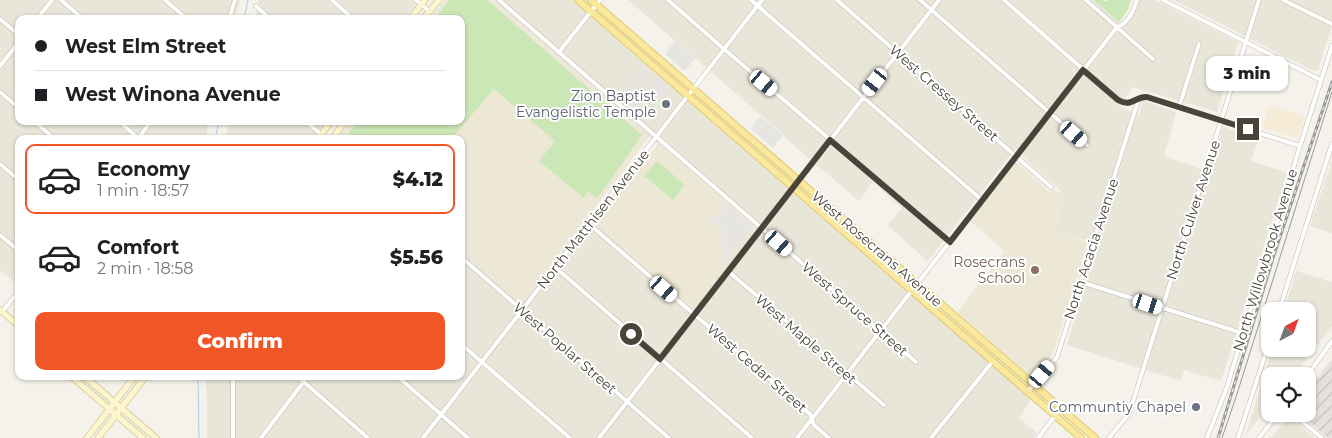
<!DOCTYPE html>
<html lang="en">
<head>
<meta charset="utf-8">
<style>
	body { margin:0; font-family:Montserrat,sans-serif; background:#f6f6f6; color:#202124; height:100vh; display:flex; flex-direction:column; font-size:19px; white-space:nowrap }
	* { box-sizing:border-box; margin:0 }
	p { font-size:16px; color:#757577 }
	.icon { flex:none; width:28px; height:28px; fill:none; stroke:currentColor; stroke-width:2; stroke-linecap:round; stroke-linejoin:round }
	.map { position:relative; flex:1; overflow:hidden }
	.drawer { position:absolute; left:15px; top:135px; width:450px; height:245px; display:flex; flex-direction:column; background:#fff; border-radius:10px; box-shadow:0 1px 4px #0004 }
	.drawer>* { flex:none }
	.guide { position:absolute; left:15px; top:15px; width:450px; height:110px; border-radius:10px; box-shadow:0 1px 4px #0004; display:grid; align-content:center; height:110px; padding:0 20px; background:#fff }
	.needle { width:32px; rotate:41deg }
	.tools { position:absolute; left:1261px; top:302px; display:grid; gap:10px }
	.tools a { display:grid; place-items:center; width:55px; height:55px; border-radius:10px; background:#fff; box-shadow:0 1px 4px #0004; font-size:25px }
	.end { position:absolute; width:22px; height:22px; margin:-11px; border:6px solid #484439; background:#fff; box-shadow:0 0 0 2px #fff }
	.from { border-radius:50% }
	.bubble { position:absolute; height:35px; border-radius:10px; background:#fff; box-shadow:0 1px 4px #0004; font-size:16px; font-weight:800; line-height:35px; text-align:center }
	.car { position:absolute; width:15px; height:30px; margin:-15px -8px; border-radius:6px; box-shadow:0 0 4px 1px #0007; background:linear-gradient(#fff 24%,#345 0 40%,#fff 0 76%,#345 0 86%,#fff 0) }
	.guide b { display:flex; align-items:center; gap:18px; height:48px; font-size:19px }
	.guide b+b { border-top:1px solid #e0e0e0 }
	.guide i { width:12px; height:12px; background:#202124 }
	ul { padding:9px 0 0; list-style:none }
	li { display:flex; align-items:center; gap:15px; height:70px; margin:0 10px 8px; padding:0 10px; border:2px solid transparent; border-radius:10px }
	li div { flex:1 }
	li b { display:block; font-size:19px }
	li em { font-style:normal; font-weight:800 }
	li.selected { border-color:#f15726 }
	li>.icon { width:45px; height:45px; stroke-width:1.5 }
	.button { display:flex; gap:10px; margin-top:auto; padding:10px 20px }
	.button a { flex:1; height:58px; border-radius:10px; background:#f15726; color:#fff; font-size:20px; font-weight:800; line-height:58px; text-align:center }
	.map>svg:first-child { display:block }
	.residential { fill:#e8e5d9 }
	.commercial { fill:#f5ebd7 }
	.industrial { fill:url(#industrial-furrows) }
	.education { fill:#ede8d5 }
	.park { fill:#cce7b6 }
	.parking { fill:#e6e5e2 }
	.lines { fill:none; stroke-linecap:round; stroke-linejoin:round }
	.stream { stroke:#ace; stroke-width:1 }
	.street-casing { stroke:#c0bbad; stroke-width:5 }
	.secondary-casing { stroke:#d2c99c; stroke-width:7 }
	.primary-casing { stroke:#dfc86e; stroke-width:8 }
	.street { stroke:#fff; stroke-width:4 }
	.secondary { stroke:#fcf5cd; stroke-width:5.5 }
	.primary { stroke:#fae89e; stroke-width:6 }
	.tram { stroke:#999; stroke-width:1 }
	.rail-casing { stroke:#999; stroke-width:3 }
	.rail { stroke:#fff; stroke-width:1; stroke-dasharray:4; stroke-linecap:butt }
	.route { stroke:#484439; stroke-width:6 }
	.worship-dot { fill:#6b7280; stroke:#fff; stroke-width:2 }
	.education-dot { fill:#8d6e63; stroke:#fff; stroke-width:2 }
	.labels { text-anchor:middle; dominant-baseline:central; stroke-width:4; stroke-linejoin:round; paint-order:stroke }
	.street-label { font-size:14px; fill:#484439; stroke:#fff }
	.worship-label { font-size:14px; fill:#5b616d; stroke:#fff; text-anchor:end }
	.education-label { font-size:14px; fill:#785e54; stroke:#fff; text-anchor:end }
</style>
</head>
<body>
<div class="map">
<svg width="1332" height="438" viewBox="0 0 1332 438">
	<defs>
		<pattern id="industrial-furrows" width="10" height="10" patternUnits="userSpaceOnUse" patternTransform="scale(1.25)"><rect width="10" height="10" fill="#e4e1dc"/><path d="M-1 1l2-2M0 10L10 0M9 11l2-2" fill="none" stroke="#c5c2be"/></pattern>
	</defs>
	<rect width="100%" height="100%" fill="#f5f2eb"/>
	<path class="residential" d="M0 0H240L235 19H19V121H208L206 139H19V286L0 270Z
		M259 0H411L415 3V6L405 19H255Z
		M492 0H572L1031 399 1019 418 1037 433 1034 438H207V399L205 376H461V251L522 303 588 217 597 224 692 308 756 227 658 144 649 137Z
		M628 0H1094L1125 27 1133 15 1139 0H1155L1236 41 1238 43 1217 112 1133 87 1119 106 1139 115 1143 100 1176 112 1164 156 1209 172 1223 127 1259 138 1251 161 1287 173 1221 381 1184 370 1181 381 1067 345 1097 244 1054 231 1064 199 1058 193 1061 191 1015 149 928 261 888 226 902 208 873 182 859 201 784 137 785 136Z
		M1173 0H1332V25L1318 70 1314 71Z
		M229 121H327L313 139H226Z
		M1332 161V233L1310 226Z
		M1296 271 1332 282V326L1293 376H1270V405L1246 435 1272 349H1308V311H1284Z
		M1289 416 1315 438H1271Z"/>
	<path class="commercial" d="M1269 105 1305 116 1298 139 1262 128Z"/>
	<path class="industrial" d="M1332 359V438H1328L1300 414H1308V390Z"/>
	<path class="education" d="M445 0H491L649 137 522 303 461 251V139H337L351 121H461V19H430Z
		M658 144 756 227 693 309 597 224Z
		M1016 162 1050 192 1054 189 1064 198 1054 231 1088 242 1053 353 1033 378 957 312 1005 251 970 221Z"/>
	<path class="park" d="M449 0H487L642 135 597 199 588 191 584 198 539 161 555 141 494 89 451 139H345L358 121H461V19H435Z
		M1094 0H1103L1107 2 1108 0H1131L1128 10 1119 22Z
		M657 161 685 185 673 200 644 176Z"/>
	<path class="parking" d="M675 41 695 58 685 71 665 54Z
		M643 66 650 71 642 82 649 87 656 77 669 88 664 96 660 93 656 98 635 81 636 79 634 78Z
		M760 116 783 135 773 148 750 128Z
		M721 199 751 225 752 227 722 266 721 265V226L708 222 709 216 721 218Z"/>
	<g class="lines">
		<path class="stream" d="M244 19 248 0
			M215 139 219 121
			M198 376 199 438"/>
		<defs>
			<path id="street" d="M61 0 83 19
				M165 0 187 19
				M332 0 353 19
				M416 0 429 11
				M499 0 916 362
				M668 0 724 49 950 242
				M751 0 982 200
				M837 0 1051 187
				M920 0 1087 145
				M1004 0 1118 100C1132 108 1135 96 1147 97L1300 146
				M1086 0 1153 59
				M1163 0 1321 80
				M1283 0 1332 24
				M256 6 270 19
				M0 19 19 35
				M37 19 52 0
				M229 19 235 0
				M559 52 600 0
				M0 66 19 42
				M0 92 19 108
				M1179 107 1199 44
				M34 121 55 139
				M119 121 139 139
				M203 121 204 123
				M306 121 326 139
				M138 139 151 121
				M0 164 19 180
				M589 224 810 414 814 425 829 438
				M0 235 19 251
				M461 257 669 438
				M555 267 752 438
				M728 271 884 405
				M1081 282 1242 333
				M1279 311 1332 144
				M2 312 19 291
				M461 344 570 438
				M297 376 368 438
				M397 376 468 438
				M1307 376 1332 341
				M1028 391 1057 357 1139 98
				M1293 414 1322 438
				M233 438V376
				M261 438 308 376
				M423 438 762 0
				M599 438 939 0
				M797 438 1117 27C1128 24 1134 10 1137 0
				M931 438 993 361
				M1038 438 1061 408
				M1109 438 1127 416 1130 411 1259 0
				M1207 438 1227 387 1300 146 1332 46
				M1238 438 1270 340
				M1259 438 1278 414"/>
			<path id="secondary" d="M410 19 425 0
				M423 19 439 0
				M318 139 331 121
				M332 139 345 121
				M0 310 19 326
				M71 376 143 438
				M84 376 156 438
				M87 438 135 376
				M98 438 146 376"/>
			<path id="primary" d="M578 0 1081 438
				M591 0 1095 438"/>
		</defs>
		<use href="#street" class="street-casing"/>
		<use href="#secondary" class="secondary-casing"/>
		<use href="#primary" class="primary-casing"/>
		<use href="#street" class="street"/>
		<use href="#secondary" class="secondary"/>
		<use href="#primary" class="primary"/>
		<path class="tram" d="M1222 438 1236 397 1332 92"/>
		<defs>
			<path id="rail" d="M1218 438 1273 258 1332 82"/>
		</defs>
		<use href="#rail" class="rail-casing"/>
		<use href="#rail" class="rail"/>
	</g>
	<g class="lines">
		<path class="route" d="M631 334 660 359 830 140 950 242 1083 70 1118 100C1132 108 1135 96 1147 97L1248 129"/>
	</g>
	<g class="worship-dot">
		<circle cx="666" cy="104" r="5"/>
		<circle cx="1196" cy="407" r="5"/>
	</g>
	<circle class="education-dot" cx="1035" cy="270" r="5"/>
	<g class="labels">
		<g class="street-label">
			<text transform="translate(944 93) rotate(41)">West Cressey Street</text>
			<text transform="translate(1193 210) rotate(-72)">North Culver Avenue</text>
			<text transform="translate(593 219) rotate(-52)">North Matthisen Avenue</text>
			<text transform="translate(877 249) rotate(41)">West Rosecrans Avenue</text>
			<text transform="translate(1091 249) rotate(-72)">North Acacia Avenue</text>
			<text transform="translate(1265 260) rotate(-73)">North Willowbrook Avenue</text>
			<text transform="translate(855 309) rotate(41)">West Spruce Street</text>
			<text transform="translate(806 339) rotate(41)">West Maple Street</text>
			<text transform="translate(565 348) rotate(41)">West Poplar Street</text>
			<text transform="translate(757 368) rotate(41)">West Cedar Street</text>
		</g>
		<g class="worship-label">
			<text x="656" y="96">Zion Baptist<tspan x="656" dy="16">Evangelistic Temple</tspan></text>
			<text x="1186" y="407">Communtiy Chapel</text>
		</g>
		<g class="education-label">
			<text x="1025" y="262">Rosecrans<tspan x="1025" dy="16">School</tspan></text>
		</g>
	</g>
</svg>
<div class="tools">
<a><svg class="needle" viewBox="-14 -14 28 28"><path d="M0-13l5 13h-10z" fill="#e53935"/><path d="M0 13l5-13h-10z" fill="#757577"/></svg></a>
<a><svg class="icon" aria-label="locate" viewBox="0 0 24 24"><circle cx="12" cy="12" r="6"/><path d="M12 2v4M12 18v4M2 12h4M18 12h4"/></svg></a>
</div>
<i class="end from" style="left:631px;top:334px"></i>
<i class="end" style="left:1248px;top:129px"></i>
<div class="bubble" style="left:1206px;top:56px;width:82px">3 min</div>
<i class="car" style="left:875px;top:82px;rotate:218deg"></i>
<i class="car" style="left:764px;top:83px;rotate:130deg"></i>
<i class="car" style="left:1074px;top:134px;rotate:131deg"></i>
<i class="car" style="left:779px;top:243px;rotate:131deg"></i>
<i class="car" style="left:664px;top:289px;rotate:131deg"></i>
<i class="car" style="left:1148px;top:304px;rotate:108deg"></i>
<i class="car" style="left:1042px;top:374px;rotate:40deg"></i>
<div class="guide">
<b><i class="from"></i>West Elm Street</b>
<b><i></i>West Winona Avenue</b>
</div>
<section class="drawer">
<ul>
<li class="selected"><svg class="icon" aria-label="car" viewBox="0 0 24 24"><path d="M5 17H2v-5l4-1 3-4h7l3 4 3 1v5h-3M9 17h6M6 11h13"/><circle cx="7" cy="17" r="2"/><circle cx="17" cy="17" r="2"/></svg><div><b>Economy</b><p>1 min · 18:57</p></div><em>$4.12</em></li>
<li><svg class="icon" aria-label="car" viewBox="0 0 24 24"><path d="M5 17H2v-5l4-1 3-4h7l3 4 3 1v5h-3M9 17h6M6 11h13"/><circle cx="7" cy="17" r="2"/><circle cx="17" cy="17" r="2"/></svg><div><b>Comfort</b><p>2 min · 18:58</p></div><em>$5.56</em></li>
</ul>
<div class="button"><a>Confirm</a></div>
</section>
</div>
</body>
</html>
